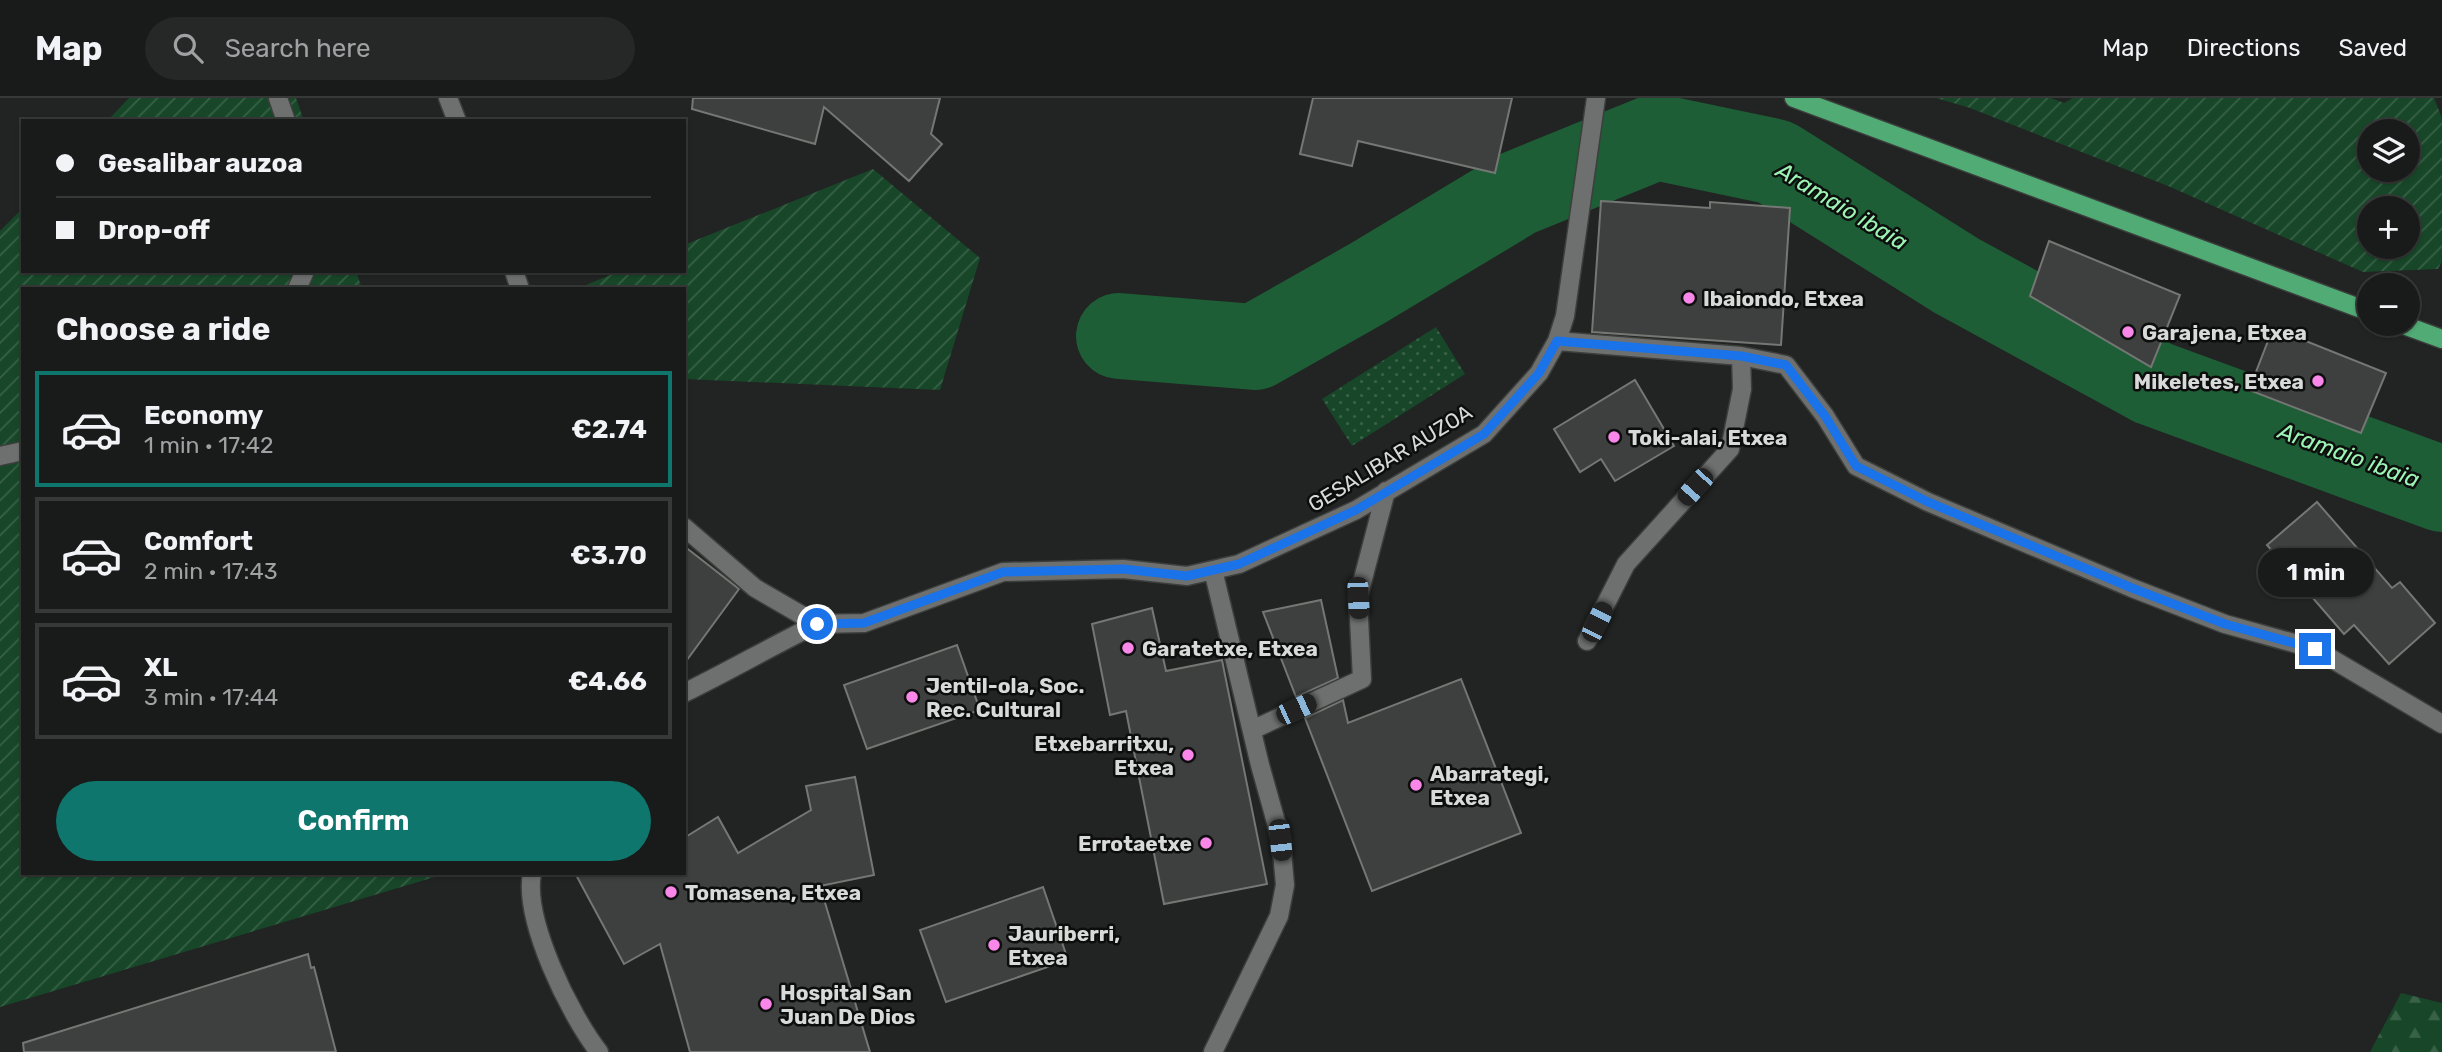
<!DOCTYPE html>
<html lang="en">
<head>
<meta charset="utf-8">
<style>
	body { margin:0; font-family:Rubik,sans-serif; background:#262827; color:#f1f3f6; height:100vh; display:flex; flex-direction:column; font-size:26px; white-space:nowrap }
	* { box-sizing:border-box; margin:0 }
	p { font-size:23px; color:#9fa1a2 }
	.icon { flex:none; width:38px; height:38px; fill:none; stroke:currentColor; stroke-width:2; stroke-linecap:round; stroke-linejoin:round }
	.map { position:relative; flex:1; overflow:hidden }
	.side { position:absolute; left:21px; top:189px; width:665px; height:588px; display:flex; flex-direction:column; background:#191b1a; border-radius:0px; box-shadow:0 2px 5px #0004,0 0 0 2px #373939 }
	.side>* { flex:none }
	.banner { position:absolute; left:21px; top:21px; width:665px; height:154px; border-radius:0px; box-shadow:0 2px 5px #0004,0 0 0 2px #373939; display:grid; align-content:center; height:154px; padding:0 35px; background:#191b1a }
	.controls { position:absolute; left:2357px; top:21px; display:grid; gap:14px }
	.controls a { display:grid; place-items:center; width:63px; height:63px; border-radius:50%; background:#191b1a; box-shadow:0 2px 5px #0004,0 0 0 2px #373939; font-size:35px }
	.end { position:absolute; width:32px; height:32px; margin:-16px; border:9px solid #1a73e8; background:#fff; box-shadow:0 0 0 4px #fff }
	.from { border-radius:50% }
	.bubble { position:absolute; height:49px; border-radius:24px; background:#191b1a; box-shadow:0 2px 5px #0004,0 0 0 2px #373939; font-size:23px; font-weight:700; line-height:49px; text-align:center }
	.car { position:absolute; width:21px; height:42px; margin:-21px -10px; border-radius:9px; box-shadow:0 0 5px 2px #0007; background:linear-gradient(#222 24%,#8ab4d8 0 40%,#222 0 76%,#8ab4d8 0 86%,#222 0) }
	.banner b { display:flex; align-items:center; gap:24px; height:66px; font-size:26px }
	.banner b+b { border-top:2px solid #373939 }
	.banner i { width:18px; height:18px; background:#f1f3f6 }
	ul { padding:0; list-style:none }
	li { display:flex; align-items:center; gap:21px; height:116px; margin:0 14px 10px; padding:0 21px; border:4px solid #373939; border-radius:0px }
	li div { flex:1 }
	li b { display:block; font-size:26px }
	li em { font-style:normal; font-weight:700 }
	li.on { border-color:#0f766e }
	li>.icon { width:63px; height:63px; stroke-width:1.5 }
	h2 { padding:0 35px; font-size:32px; line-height:84px }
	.primary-button { display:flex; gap:14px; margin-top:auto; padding:14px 35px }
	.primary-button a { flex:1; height:80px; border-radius:42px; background:#0f766e; color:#fff; font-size:28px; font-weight:700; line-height:80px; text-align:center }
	header { display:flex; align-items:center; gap:42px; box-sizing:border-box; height:98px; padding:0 35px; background:#191b1a; border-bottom:2px solid #373939 }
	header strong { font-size:33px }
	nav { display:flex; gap:38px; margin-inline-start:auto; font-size:24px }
	.search { width:490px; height:63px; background:#262827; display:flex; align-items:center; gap:18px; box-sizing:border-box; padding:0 24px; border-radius:38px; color:#9fa1a2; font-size:26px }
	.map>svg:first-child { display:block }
	.forest { fill:url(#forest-firs) }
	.park { fill:url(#park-dots) }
	.garden { fill:url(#garden-furrows); fill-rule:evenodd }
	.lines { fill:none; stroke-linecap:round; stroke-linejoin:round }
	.river { stroke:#1e5e36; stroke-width:86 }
	.building { fill:#3d403e; stroke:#747774; stroke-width:2 }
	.minor-casing { stroke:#3c3e3c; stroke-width:21 }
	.major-casing { stroke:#3c3e3c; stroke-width:21 }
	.minor { stroke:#6d706e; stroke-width:18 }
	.major { stroke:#50ab75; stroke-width:18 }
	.route { stroke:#1a73e8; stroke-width:9 }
	.poi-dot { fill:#f987e9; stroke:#0c0d0c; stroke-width:2.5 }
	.labels { text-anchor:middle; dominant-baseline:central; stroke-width:5; stroke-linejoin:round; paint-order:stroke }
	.poi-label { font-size:21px; font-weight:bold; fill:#d8dad9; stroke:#0c0d0c; text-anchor:start }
	.street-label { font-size:21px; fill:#d8dad9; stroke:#0c0d0c }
	.water-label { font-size:23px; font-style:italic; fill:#9cf5b5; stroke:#0c0d0c }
</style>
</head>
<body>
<header>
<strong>Map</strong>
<div class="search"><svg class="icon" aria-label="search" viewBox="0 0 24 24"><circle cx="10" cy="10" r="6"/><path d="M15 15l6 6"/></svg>Search here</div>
<nav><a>Map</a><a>Directions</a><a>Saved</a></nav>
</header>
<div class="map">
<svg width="2442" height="954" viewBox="0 0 2442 954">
	<defs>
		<pattern id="forest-firs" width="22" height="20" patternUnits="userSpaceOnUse" patternTransform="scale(1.75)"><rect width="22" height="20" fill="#174728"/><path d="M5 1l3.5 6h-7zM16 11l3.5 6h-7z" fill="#386147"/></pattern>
		<pattern id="park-dots" width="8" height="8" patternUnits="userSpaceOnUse" patternTransform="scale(1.75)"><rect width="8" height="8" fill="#174728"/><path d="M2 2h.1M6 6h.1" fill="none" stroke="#386147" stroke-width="1.8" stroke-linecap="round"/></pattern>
		<pattern id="garden-furrows" width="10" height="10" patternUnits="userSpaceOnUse" patternTransform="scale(1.75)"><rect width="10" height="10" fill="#174728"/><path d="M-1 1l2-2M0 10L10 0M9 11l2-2" fill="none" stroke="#386147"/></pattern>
	</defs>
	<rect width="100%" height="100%" fill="#212422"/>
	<path class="forest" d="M2401 895 2442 905V954H2370Z"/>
	<path class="park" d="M1436 229 1465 276 1352 348 1322 301Z"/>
	<path class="garden" d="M129 0H296L304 23H107Z
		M1936 0H2051L2064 5 2073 0H2434L2442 20V163L2438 171 2363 174 2168 88 1970 10ZM2370 33H2408V72H2370ZM2408 110V149H2370V110Z
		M873 71 980 160 940 292 684 281V191H576L620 173H684V147Z
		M23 110V173H356L362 191H23V775H448L0 909V133Z"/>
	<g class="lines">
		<path class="river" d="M1119 238 1255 249 1368 185 1516 96 1656 39 1775 64 1957 178 2153 285 2442 391"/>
	</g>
	<path class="building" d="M693 0H940L931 36 942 46 909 83 824 9 815 46 692 11Z
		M1313 0H1512L1495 75 1358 43 1352 68 1300 56Z
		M1601 103 1710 110V104L1790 110 1781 247 1592 234Z
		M2049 143 2180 197 2151 269 2030 198Z
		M2273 230 2386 275 2361 335 2249 292Z
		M1635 282 1674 348 1615 383 1601 361 1580 374 1554 331Z
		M2317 404 2392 490 2400 484 2435 525 2389 566 2354 527 2344 536 2267 447Z
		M684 448 739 491 684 566Z
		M1321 502 1338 580 1296 599 1263 514Z
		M1152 510 1166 573 1222 562 1267 786 1164 806 1126 613 1110 617 1092 526Z
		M957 547 980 612 867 651 844 587Z
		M1461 581 1521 735 1372 793 1305 620 1343 602 1348 625Z
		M855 679 874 777 820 788 870 954H690L660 846 624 866 575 775H684V740L718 719 738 755 811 712 806 688Z
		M1043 789 1068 862 946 904 920 832Z
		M308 856 311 870 314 869 336 954H24L23 945Z"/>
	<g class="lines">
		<defs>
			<path id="minor" d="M278 0 286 23
				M448 0 457 23
				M514 173 520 191
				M297 191 305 173
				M1557 243 1741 258 1786 267 1825 318 1856 368 1928 404 2132 490 2225 526 2315 551 2442 626
				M0 358 23 353
				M684 429 755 490 817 526 864 525 1003 474 1123 471 1187 478 1239 466 1356 412 1484 336 1539 275 1557 243 1565 218 1596 0
				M1587 543 1626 466 1730 351 1742 291 1741 258
				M684 595C729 573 772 548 817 526
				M1252 632 1362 581 1358 500 1386 393
				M532 775C523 822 570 917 599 954
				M1213 954 1279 818 1285 787 1281 742 1260 667 1213 472"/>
			<path id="major" d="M1794 0 2370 214
				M2401 226 2442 241"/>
		</defs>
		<use href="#minor" class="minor-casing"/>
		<use href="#major" class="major-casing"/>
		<use href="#minor" class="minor"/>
		<use href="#major" class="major"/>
	</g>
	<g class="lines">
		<path class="route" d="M817 526 864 525 1003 474 1123 471 1187 478 1239 466 1356 412 1484 336 1539 275 1557 243 1741 258 1786 267 1825 318 1856 368 1928 404 2132 490 2225 526 2315 551"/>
	</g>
	<g class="poi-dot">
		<circle cx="1689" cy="200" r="7"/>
		<circle cx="2128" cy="234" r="7"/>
		<circle cx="2318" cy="283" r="7"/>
		<circle cx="1614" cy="339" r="7"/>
		<circle cx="1128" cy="550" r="7"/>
		<circle cx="912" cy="599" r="7"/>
		<circle cx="1188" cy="657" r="7"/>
		<circle cx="1416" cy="687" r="7"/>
		<circle cx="1206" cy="745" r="7"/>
		<circle cx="671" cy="794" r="7"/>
		<circle cx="994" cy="847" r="7"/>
		<circle cx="766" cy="906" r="7"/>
	</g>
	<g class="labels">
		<g class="poi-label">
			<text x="1703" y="200">Ibaiondo, Etxea</text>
			<text x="2142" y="234">Garajena, Etxea</text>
			<text x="2304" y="283" text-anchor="end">Mikeletes, Etxea</text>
			<text x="1628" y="339">Toki-alai, Etxea</text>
			<text x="1142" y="550">Garatetxe, Etxea</text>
			<text x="926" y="587">Jentil-ola, Soc.<tspan x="926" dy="24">Rec. Cultural</tspan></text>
			<text x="1174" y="645" text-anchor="end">Etxebarritxu,<tspan x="1174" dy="24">Etxea</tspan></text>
			<text x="1430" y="675">Abarrategi,<tspan x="1430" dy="24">Etxea</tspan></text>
			<text x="1192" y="745" text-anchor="end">Errotaetxe</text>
			<text x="685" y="794">Tomasena, Etxea</text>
			<text x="1008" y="835">Jauriberri,<tspan x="1008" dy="24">Etxea</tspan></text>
			<text x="780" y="894">Hospital San<tspan x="780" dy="24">Juan De Dios</tspan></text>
		</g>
		<g class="street-label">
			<text transform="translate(1390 360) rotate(-31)">GESALIBAR AUZOA</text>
		</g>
		<g class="water-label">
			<text transform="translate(1842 108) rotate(31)">Aramaio ibaia</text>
			<text transform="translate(2349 357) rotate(20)">Aramaio ibaia</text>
		</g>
	</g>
</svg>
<div class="controls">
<a><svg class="icon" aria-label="layers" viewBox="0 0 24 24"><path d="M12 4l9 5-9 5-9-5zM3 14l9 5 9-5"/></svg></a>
<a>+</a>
<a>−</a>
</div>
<i class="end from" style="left:817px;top:526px"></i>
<i class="end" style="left:2315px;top:551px"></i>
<div class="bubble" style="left:2258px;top:450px;width:116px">1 min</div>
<i class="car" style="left:1695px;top:389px;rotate:222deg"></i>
<i class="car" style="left:1358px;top:500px;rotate:177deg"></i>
<i class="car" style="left:1597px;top:524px;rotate:26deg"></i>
<i class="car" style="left:1296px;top:611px;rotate:65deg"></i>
<i class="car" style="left:1280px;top:742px;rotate:174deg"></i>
<div class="banner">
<b><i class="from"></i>Gesalibar auzoa</b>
<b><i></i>Drop-off</b>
</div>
<section class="side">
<h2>Choose a ride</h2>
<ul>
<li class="on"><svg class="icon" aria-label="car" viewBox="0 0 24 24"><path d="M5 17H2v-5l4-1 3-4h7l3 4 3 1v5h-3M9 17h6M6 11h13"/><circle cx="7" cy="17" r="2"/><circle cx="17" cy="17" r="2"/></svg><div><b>Economy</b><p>1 min · 17:42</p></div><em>€2.74</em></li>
<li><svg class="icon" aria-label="car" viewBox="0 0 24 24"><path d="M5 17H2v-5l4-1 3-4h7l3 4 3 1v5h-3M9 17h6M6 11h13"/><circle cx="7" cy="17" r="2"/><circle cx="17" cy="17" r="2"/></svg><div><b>Comfort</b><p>2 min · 17:43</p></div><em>€3.70</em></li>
<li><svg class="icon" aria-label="car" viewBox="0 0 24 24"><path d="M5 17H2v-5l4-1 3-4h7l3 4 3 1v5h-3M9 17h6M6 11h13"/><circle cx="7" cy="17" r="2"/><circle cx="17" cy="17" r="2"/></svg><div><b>XL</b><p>3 min · 17:44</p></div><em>€4.66</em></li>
</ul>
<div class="primary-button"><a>Confirm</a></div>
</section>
</div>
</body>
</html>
